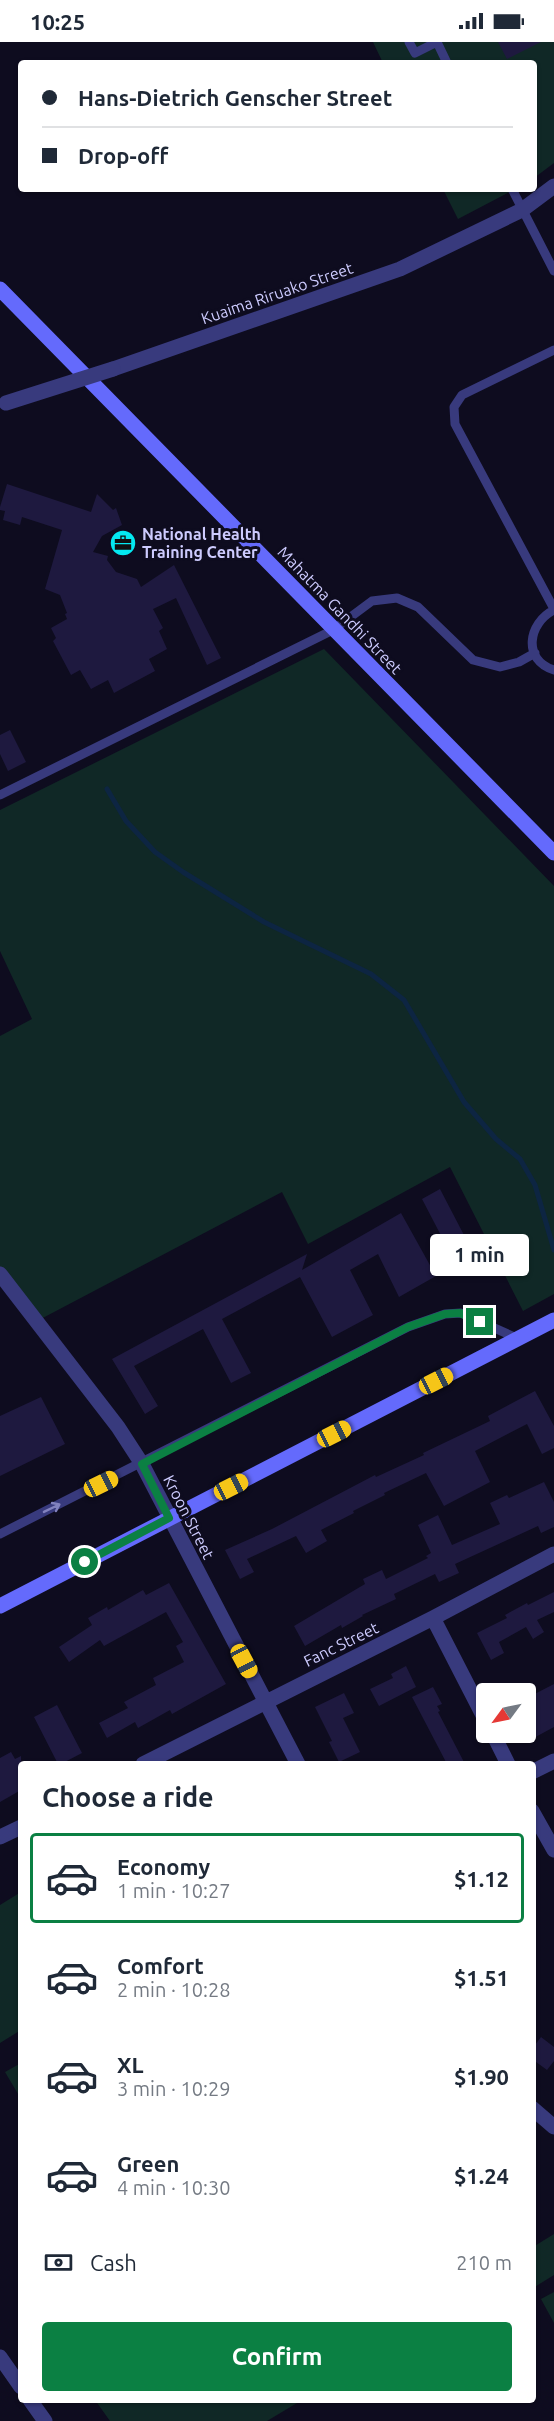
<!DOCTYPE html>
<html lang="en">
<head>
<meta charset="utf-8">
<style>
	body { margin:0; font-family:Ubuntu,sans-serif; background:#f2f2f3; color:#1f2937; height:100vh; display:flex; flex-direction:column; font-size:22px; white-space:nowrap }
	* { box-sizing:border-box; margin:0 }
	p { font-size:20px; color:#747a83 }
	.icon { flex:none; width:33px; height:33px; fill:none; stroke:currentColor; stroke-width:2; stroke-linecap:round; stroke-linejoin:round }
	.map { position:relative; flex:1; overflow:hidden }
	.side { position:absolute; left:18px; top:1719px; width:518px; height:642px; display:flex; flex-direction:column; background:#fff; border-radius:6px; box-shadow:0 2px 4px #0004 }
	.side>* { flex:none }
	.top-card { position:absolute; left:18px; top:18px; width:519px; height:132px; border-radius:6px; box-shadow:0 2px 4px #0004; display:grid; align-content:center; height:132px; padding:0 24px; background:#fff }
	.needle { width:39px; rotate:237deg }
	.buttons { position:absolute; left:476px; top:1641px; display:grid; gap:12px }
	.buttons a { display:grid; place-items:center; width:60px; height:60px; border-radius:6px; background:#fff; box-shadow:0 2px 4px #0004; font-size:30px }
	.end { position:absolute; width:27px; height:27px; margin:-14px; border:8px solid #0b8043; background:#fff; box-shadow:0 0 0 3px #fff }
	.from { border-radius:50% }
	.bubble { position:absolute; height:42px; border-radius:6px; background:#fff; box-shadow:0 2px 4px #0004; font-size:20px; font-weight:600; line-height:42px; text-align:center }
	.car { position:absolute; width:18px; height:36px; margin:-18px -9px; border-radius:8px; box-shadow:0 0 4px 2px #0007; background:linear-gradient(#f5c518 24%,#345 0 40%,#f5c518 0 76%,#345 0 86%,#f5c518 0) }
	.top-card b { display:flex; align-items:center; gap:21px; height:57px; font-size:22px }
	.top-card b+b { border-top:2px solid #e0e1e3 }
	.top-card i { width:15px; height:15px; background:#1f2937 }
	ul { padding:0; list-style:none }
	li { display:flex; align-items:center; gap:18px; height:90px; margin:0 12px 9px; padding:0 12px; border:3px solid transparent; border-radius:6px }
	li div { flex:1 }
	li b { display:block; font-size:22px }
	li em { font-style:normal; font-weight:600 }
	li.selected { border-color:#0b8043 }
	li>.icon { width:54px; height:54px; stroke-width:1.5 }
	h2 { padding:0 24px; font-size:27px; line-height:72px }
	.pay { display:flex; align-items:center; gap:15px; height:66px; padding:0 24px; font-size:22px }
	.pay p { margin-inline-start:auto }
	.button { display:flex; gap:12px; margin-top:auto; padding:12px 24px }
	.button a { flex:1; height:69px; border-radius:6px; background:#0b8043; color:#fff; font-size:24px; font-weight:600; line-height:69px; text-align:center }
	.status { display:flex; justify-content:space-between; align-items:center; height:42px; padding:0 30px; background:#fff; direction:ltr }
	.status svg { height:16px; fill:currentColor }
	.map>svg:first-child { display:block }
	.green { fill:#102826 }
	.lines { fill:none; stroke-linecap:round; stroke-linejoin:round }
	.stream { stroke:#0d2542; stroke-width:5 }
	.building { fill:#1e193f }
	.lane { stroke:#383a7d; stroke-width:9 }
	.street { stroke:#383a7d; stroke-width:15 }
	.secondary { stroke:#646afc; stroke-width:15 }
	.street-bridge { stroke:#383a7d; stroke-width:15 }
	.oneway { stroke:#8282be }
	.route { stroke:#0b8043; stroke-width:8 }
	.labels { text-anchor:middle; dominant-baseline:central; stroke-width:6; stroke-linejoin:round; paint-order:stroke }
	.street-label { font-size:16px; fill:#cdcbfe; stroke:#0e0c1f }
	.poi-label { font-size:16px; font-weight:bold; fill:#cdcbfe; stroke:#0e0c1f; text-anchor:start }
</style>
</head>
<body>
<div class="status"><b>10:25</b><svg viewBox="0 0 49 12"><path d="M0 12V9h3v3zM5 12V6h3v6zM10 12V3h3v9zM15 12V0h3v12zM26 1h20v11H26zM47 4h2v5h-2z"/></svg></div>
<div class="map">
<svg width="554" height="2379" viewBox="0 0 554 2379">
	<rect width="100%" height="100%" fill="#0e0c1f"/>
	<path class="green" d="M373 0H554V121L534 136V21H383Z
		M443 147H515L458 177Z
		M324 607 554 844V1252L523 1269 450 1125 308 1202 282 1150 37 1279 0 1232V994L32 977 0 909V768Z
		M21 1850V1988L0 2001V1863Z
		M21 2021V2057L5 2030Z
		M554 2192V2233L533 2246V2205Z
		M554 2250V2281L541 2257Z
		M95 2358H302L267 2379H110Z"/>
	<g class="lines">
		<path class="stream" d="M107 747 126 779 155 810 183 830 264 880 371 932 404 958 464 1060 496 1097 520 1117 535 1143 554 1208"/>
	</g>
	<path class="building" d="M498 0H541L507 17Z
		M7 442 91 470 97 452 113 468 116 466 122 483 102 494 93 510 108 514 107 518 116 530 137 537 141 545 174 523 221 616 207 623 176 556 153 567 163 586 159 589 167 607 149 617 155 629 114 651 108 638 91 647 80 628 71 633 53 599 56 596 51 586 67 577 65 572 67 571 60 553 45 547 62 488 22 475 20 483 3 478 5 469 0 468V465Z
		M10 688 26 720 8 729 0 712V693Z
		M440 1147 478 1220 460 1230 422 1157Z
		M401 1171 436 1234 399 1255 378 1212 350 1228 373 1273 332 1295 300 1235 222 1277 251 1331 231 1341 203 1287 134 1324 158 1364 145 1372 112 1317 307 1212 302 1228Z
		M535 1349 554 1384V1406L542 1412 527 1382 475 1409 490 1440 444 1464 426 1431 384 1451 385 1453 353 1469 354 1471 321 1488 327 1499 306 1511 296 1494 247 1517 254 1530 240 1537 225 1508 272 1487 375 1433 376 1435 424 1413 423 1411 490 1379 488 1374Z
		M41 1355 65 1402 0 1434V1374Z
		M544 1440 554 1460V1485L541 1491 538 1484 455 1522 459 1531 439 1540 435 1532 394 1552 396 1557 362 1573 363 1574 342 1586 341 1583 305 1604 294 1584 365 1542 363 1537 382 1528 386 1537 428 1516 426 1514 431 1511 418 1483 438 1473 452 1503 500 1482 490 1461 507 1453 509 1456Z
		M169 1541 226 1642 172 1672 170 1668 138 1686 135 1680 107 1696 99 1681 128 1666 124 1660 156 1643 153 1636 184 1620 176 1604 183 1600 166 1570 104 1604 100 1598 69 1620 59 1605 92 1583 88 1576 107 1565 108 1568 143 1548 146 1553Z
		M554 1550V1570L537 1578 544 1590 533 1597 526 1585 499 1600 504 1611 491 1618 477 1591 507 1576 505 1573 527 1561 528 1563Z
		M406 1624 416 1645 379 1664 370 1647 393 1636 391 1632Z
		M554 1642V1685L530 1698 525 1688V1657Z
		M433 1645 442 1662 437 1664 440 1669 438 1670 465 1722H447L412 1655Z
		M344 1651 354 1671 343 1676 360 1710 339 1720 329 1700 332 1699 315 1665Z
		M57 1663 82 1711 61 1722H58L34 1675Z
		M11 1710 15 1717 21 1714V1748L0 1760V1716Z
		M541 1995 554 2005V2019L547 2028 532 2017V2007Z"/>
	<g class="lines">
		<path class="lane" d="M409 0 415 11 437 0
			M437 0 447 21
			M512 147 554 229
			M554 308 462 353 454 365 455 382 554 567
			M554 568C528 581 522 618 554 628
			M0 753 333 588 372 559 397 556 418 565 473 618 500 625 519 620 535 611
			M0 1492 408 1285 445 1272 461 1271 519 1297"/>
		<path class="street" d="M113 327 400 227 522 168 554 144
			M0 1232 118 1385 142 1422 298 1722
			M433 1576 486 1679
			M492 1690 508 1722
			M143 1722 433 1576 554 1512
			M532 1730 554 1719
			M532 1769 554 1808
			M0 1795 21 1785
			M532 2066 554 2085
			M0 2315 21 2345
			M30 2358 45 2379"/>
		<path class="secondary" d="M0 247 554 811
			M0 1564 554 1278"/>
		<path class="street-bridge" d="M6 361 113 327"/>
	</g>
	<defs><path id="oneway-shaft" d="M-6 0H5M1.5-3L5.5 0L1.5 3" fill="none" stroke-width="1.6" stroke-linecap="round" stroke-linejoin="round" transform="scale(1.5)"/></defs>
	<use class="oneway" href="#oneway-shaft" transform="translate(52 1466) rotate(-26)"/>
	<g class="lines">
		<path class="route" d="M85 1520 169 1476 142 1422 408 1285 445 1272 460 1271 480 1280"/>
	</g>
	<defs>
		<symbol id="office-disc" viewBox="-11 -11 22 22"><circle r="9.5" fill="#04e9f1" stroke="#0e0c1f"/><path d="M-6-3h4V-5.5h4V-3h4V5H-6ZM-1-4.5V-3h2v-1.5ZM-6 0V1H6V0Z" fill="#111"/></symbol>
	</defs>
	<g fill-rule="evenodd">
		<use href="#office-disc" x="108" y="486" width="30" height="30"/>
	</g>
	<g class="labels">
		<g class="street-label">
			<text transform="translate(277 251) rotate(-19)">Kuaima Riruako Street</text>
			<text transform="translate(340 568) rotate(46)">Mahatma Gandhi Street</text>
			<text transform="translate(189 1475) rotate(63)">Kroon Street</text>
			<text transform="translate(341 1602) rotate(-26)">Fanc Street</text>
		</g>
		<g class="poi-label">
			<text x="142" y="492">National Health<tspan x="142" dy="18">Training Center</tspan></text>
		</g>
	</g>
</svg>
<div class="buttons">
<a><svg class="needle" viewBox="-14 -14 28 28"><path d="M0-13l5 13h-10z" fill="#e53935"/><path d="M0 13l5-13h-10z" fill="#747a83"/></svg></a>
</div>
<i class="end from" style="left:85px;top:1520px"></i>
<i class="end" style="left:480px;top:1280px"></i>
<div class="bubble" style="left:430px;top:1192px;width:99px">1 min</div>
<i class="car" style="left:436px;top:1339px;rotate:63deg"></i>
<i class="car" style="left:334px;top:1392px;rotate:63deg"></i>
<i class="car" style="left:101px;top:1442px;rotate:64deg"></i>
<i class="car" style="left:231px;top:1445px;rotate:63deg"></i>
<i class="car" style="left:244px;top:1619px;rotate:152deg"></i>
<div class="top-card">
<b><i class="from"></i>Hans-Dietrich Genscher Street</b>
<b><i></i>Drop-off</b>
</div>
<section class="side">
<h2>Choose a ride</h2>
<ul>
<li class="selected"><svg class="icon" aria-label="car" viewBox="0 0 24 24"><path d="M5 17H2v-5l4-1 3-4h7l3 4 3 1v5h-3M9 17h6M6 11h13"/><circle cx="7" cy="17" r="2"/><circle cx="17" cy="17" r="2"/></svg><div><b>Economy</b><p>1 min · 10:27</p></div><em>$1.12</em></li>
<li><svg class="icon" aria-label="car" viewBox="0 0 24 24"><path d="M5 17H2v-5l4-1 3-4h7l3 4 3 1v5h-3M9 17h6M6 11h13"/><circle cx="7" cy="17" r="2"/><circle cx="17" cy="17" r="2"/></svg><div><b>Comfort</b><p>2 min · 10:28</p></div><em>$1.51</em></li>
<li><svg class="icon" aria-label="car" viewBox="0 0 24 24"><path d="M5 17H2v-5l4-1 3-4h7l3 4 3 1v5h-3M9 17h6M6 11h13"/><circle cx="7" cy="17" r="2"/><circle cx="17" cy="17" r="2"/></svg><div><b>XL</b><p>3 min · 10:29</p></div><em>$1.90</em></li>
<li><svg class="icon" aria-label="car" viewBox="0 0 24 24"><path d="M5 17H2v-5l4-1 3-4h7l3 4 3 1v5h-3M9 17h6M6 11h13"/><circle cx="7" cy="17" r="2"/><circle cx="17" cy="17" r="2"/></svg><div><b>Green</b><p>4 min · 10:30</p></div><em>$1.24</em></li>
</ul>
<div class="pay"><svg class="icon" aria-label="cash" viewBox="0 0 24 24"><path d="M3 7h18v10H3z"/><circle cx="12" cy="12" r="2"/></svg>Cash<p>210 m</p></div>
<div class="button"><a>Confirm</a></div>
</section>
</div>
</body>
</html>
